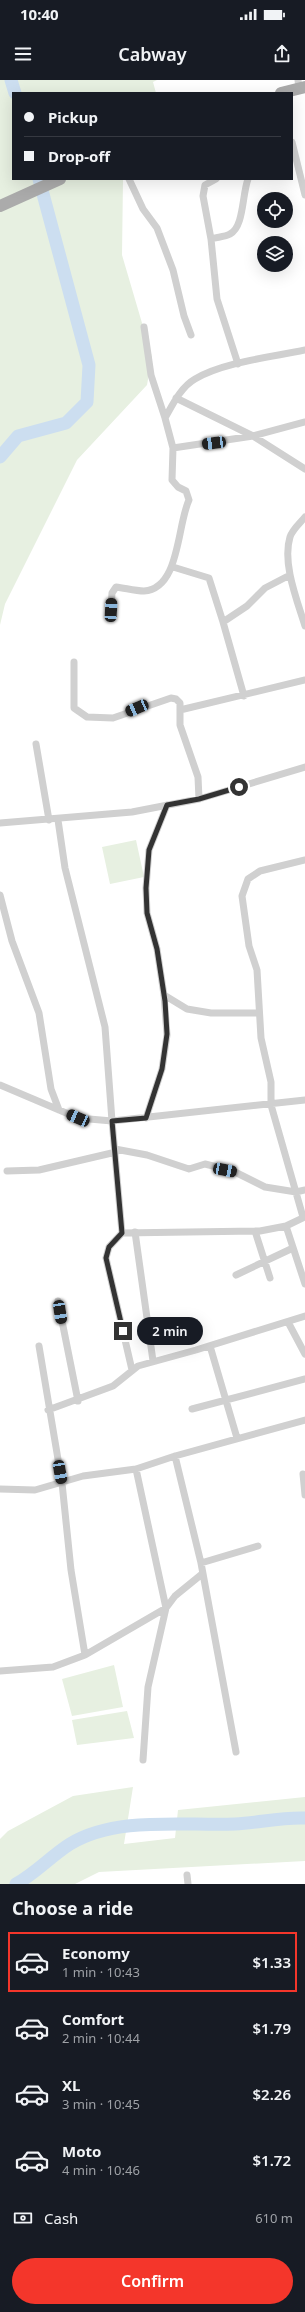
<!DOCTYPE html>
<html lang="en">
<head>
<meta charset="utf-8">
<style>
	body { margin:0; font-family:"Noto Sans",sans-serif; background:#242831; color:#f1f3f6; height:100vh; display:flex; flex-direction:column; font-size:15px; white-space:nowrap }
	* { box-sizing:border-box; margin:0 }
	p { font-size:13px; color:#9ea1a6 }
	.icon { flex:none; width:22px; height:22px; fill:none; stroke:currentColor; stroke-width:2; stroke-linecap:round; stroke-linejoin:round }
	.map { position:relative; height:1804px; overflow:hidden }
	.sheet { display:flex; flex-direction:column; background:#171b24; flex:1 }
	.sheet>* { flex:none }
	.hud { position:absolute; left:12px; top:12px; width:281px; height:88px; border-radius:0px; box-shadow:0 4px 16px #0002; display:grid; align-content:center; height:88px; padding:0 12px; background:#171b24 }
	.buttons { position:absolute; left:257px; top:112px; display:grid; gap:8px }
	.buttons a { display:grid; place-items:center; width:36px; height:36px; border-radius:50%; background:#171b24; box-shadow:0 4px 16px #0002; font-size:20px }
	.end { position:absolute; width:18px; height:18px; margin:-9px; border:5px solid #333; background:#fff; box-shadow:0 0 0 2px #fff }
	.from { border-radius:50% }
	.bubble { position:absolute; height:28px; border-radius:14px; background:#171b24; box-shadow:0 4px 16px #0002; font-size:13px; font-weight:600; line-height:28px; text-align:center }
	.car { position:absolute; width:12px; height:24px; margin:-12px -6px; border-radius:5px; box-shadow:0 0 3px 1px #0007; background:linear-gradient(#222 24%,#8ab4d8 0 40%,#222 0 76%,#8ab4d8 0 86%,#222 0) }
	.hud b { display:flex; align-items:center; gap:14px; height:38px; font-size:15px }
	.hud b+b { border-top:1px solid #363941 }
	.hud i { width:10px; height:10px; background:#f1f3f6 }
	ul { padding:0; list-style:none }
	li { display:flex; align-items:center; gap:12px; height:60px; margin:0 8px 6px; padding:0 4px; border:2px solid transparent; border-radius:0px }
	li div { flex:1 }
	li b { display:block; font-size:15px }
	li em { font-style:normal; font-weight:600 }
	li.on { border-color:#f4362b }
	li>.icon { width:36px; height:36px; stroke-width:1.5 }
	h2 { padding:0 12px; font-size:18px; line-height:48px }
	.pay { display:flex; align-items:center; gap:10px; height:44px; padding:0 12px; font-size:15px }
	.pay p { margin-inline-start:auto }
	.action { display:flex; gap:8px; margin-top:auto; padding:8px 12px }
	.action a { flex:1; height:46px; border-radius:24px; background:#f4362b; color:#fff; font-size:16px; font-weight:600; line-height:46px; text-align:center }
	.status { display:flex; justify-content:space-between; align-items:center; height:28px; padding:0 20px; background:#171b24; direction:ltr }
	.status svg { height:11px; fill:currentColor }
	header { display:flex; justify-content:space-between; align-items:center; height:52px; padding:0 12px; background:#171b24; font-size:18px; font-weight:600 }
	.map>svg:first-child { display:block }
	.green { fill:#e7f0e1 }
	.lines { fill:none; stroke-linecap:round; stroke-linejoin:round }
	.river { stroke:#ccdef0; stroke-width:13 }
	.street { stroke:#d0d0d0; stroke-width:7 }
	.primary { stroke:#ababab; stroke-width:12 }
	.route { stroke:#333; stroke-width:5 }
</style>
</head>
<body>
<div class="status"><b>10:40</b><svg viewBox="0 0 49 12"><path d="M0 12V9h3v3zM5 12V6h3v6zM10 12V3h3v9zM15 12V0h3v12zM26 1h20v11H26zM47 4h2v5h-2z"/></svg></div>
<header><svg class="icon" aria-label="menu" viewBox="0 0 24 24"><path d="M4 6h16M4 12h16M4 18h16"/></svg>Cabway<svg class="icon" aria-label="share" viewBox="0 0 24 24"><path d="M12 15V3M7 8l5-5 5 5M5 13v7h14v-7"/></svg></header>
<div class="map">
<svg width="305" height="1804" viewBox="0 0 305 1804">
	<rect width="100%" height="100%" fill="#fff"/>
	<path class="green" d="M0 0H157L153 2 156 13H13V99H123L122 175 152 277 147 305 77 380 5 524 0 545Z
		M136 760 144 797 110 804 102 767Z
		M114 1585 123 1627 72 1636 62 1599Z
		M127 1631 134 1658 77 1665 72 1640Z
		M133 1707 124 1764 175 1758 178 1730 305 1717V1781L99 1792 75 1804H0V1759L8 1751 73 1716Z"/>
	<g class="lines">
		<path class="river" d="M11 0 15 13
			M0 377 18 356 66 343 87 322 89 285 39 99
			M16 1804C36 1793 51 1776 70 1764 116 1736 183 1746 235 1744 259 1743 280 1737 305 1738"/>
		<path class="street" d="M298 0 299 8
			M292 62 305 115
			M129 99 143 129 157 148 173 190 184 236 191 255
			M216 99 205 105 203 116 211 159 217 219 238 284
			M211 159C217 157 225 157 230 154 244 147 242 115 248 99
			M144 247 151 295 165 338
			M176 318 253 356 305 389
			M173 368 253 356 305 342
			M305 437C300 443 292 450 290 457 282 483 297 520 305 546
			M173 487 209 498 223 542
			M111 530 112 513 116 507C125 508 135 511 144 511 180 509 177 445 189 420L186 411 178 407 172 400 173 368 165 338C173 324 181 307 195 299 224 282 272 277 305 270
			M74 582V628L87 637 113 638 171 618 176 619 180 623V645L198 697 199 719
			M244 616 223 542 247 526 265 508 290 495
			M180 630 305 600
			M36 664 49 740
			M0 743 132 732 199 719 305 687
			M0 815 12 861 39 933 51 1009 59 1030
			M164 915 187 929 211 933H259
			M0 1005 78 1038 112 1041 105 947 65 788 58 740
			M146 1038 162 989 167 955 164 915 157 869 147 833 146 808 149 770 167 725
			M115 1069 147 1075 189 1089 205 1084 233 1091 265 1107 296 1112 305 1110
			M7 1091 39 1090 116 1072
			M303 1137 271 1025V1002L261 958 257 890 249 866 242 816 248 799 260 791 305 780
			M286 1146 305 1204
			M255 1151 270 1198
			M135 1152 153 1281
			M122 1153 112 1041 305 1020
			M236 1195 293 1168
			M58 1221 78 1321
			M288 1242 305 1274
			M39 1266 62 1403 71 1490 85 1575 166 1528 175 1516 202 1494
			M210 1266 237 1358
			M132 1290 106 1178 109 1167 122 1153 260 1151 286 1146 305 1137
			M192 1329 305 1299
			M48 1330 113 1306 138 1286 196 1270 305 1236
			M175 1376 201 1483 236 1672
			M136 1389 166 1528 148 1607 143 1680
			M303 1394 305 1415
			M0 1409 35 1410 83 1396 136 1389 175 1376 305 1340
			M201 1483 258 1466
			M0 1591 53 1587 85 1575
			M187 1795 188 1804"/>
		<path class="primary" d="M281 13 305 7
			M0 126 60 99"/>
	</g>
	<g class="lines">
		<path class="route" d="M123 1251 106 1178 109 1167 122 1153 112 1041 146 1038 162 989 167 954 165 921 157 869 147 833 146 808 149 770 167 725 199 719 239 707"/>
	</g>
</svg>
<div class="buttons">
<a><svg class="icon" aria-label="locate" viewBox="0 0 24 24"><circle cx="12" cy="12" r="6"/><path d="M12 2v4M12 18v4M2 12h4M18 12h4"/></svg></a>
<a><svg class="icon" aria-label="layers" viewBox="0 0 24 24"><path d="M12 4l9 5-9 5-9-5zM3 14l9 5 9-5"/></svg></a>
</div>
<i class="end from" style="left:239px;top:707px"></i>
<i class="end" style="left:123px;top:1251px"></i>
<div class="bubble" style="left:137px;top:1237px;width:66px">2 min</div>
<i class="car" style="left:214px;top:363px;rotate:263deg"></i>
<i class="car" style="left:111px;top:530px;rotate:3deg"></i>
<i class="car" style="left:137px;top:628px;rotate:247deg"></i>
<i class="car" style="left:78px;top:1038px;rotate:294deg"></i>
<i class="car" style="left:225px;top:1090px;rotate:101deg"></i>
<i class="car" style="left:60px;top:1232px;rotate:171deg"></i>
<i class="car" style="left:60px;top:1392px;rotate:170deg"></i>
<div class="hud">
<b><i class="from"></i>Pickup</b>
<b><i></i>Drop-off</b>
</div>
</div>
<section class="sheet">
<h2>Choose a ride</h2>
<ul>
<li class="on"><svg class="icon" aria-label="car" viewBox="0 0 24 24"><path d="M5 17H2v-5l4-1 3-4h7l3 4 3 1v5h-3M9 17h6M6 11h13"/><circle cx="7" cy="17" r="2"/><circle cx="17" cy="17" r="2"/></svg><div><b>Economy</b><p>1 min · 10:43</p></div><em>$1.33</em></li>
<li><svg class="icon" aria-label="car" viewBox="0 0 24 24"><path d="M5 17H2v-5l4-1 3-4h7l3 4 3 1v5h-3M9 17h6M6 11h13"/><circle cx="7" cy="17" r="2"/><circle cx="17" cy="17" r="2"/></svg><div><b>Comfort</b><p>2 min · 10:44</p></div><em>$1.79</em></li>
<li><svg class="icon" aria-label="car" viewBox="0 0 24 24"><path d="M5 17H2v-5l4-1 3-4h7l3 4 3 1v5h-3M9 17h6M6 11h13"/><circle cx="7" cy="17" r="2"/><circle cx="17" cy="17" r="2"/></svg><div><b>XL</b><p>3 min · 10:45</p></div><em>$2.26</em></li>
<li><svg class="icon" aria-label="car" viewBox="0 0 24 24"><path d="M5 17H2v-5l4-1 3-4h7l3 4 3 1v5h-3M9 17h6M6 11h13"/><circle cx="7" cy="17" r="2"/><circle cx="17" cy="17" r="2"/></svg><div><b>Moto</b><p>4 min · 10:46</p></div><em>$1.72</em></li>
</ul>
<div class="pay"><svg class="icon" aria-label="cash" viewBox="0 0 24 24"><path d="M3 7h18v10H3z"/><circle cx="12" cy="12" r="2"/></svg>Cash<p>610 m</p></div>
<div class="action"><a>Confirm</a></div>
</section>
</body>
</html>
